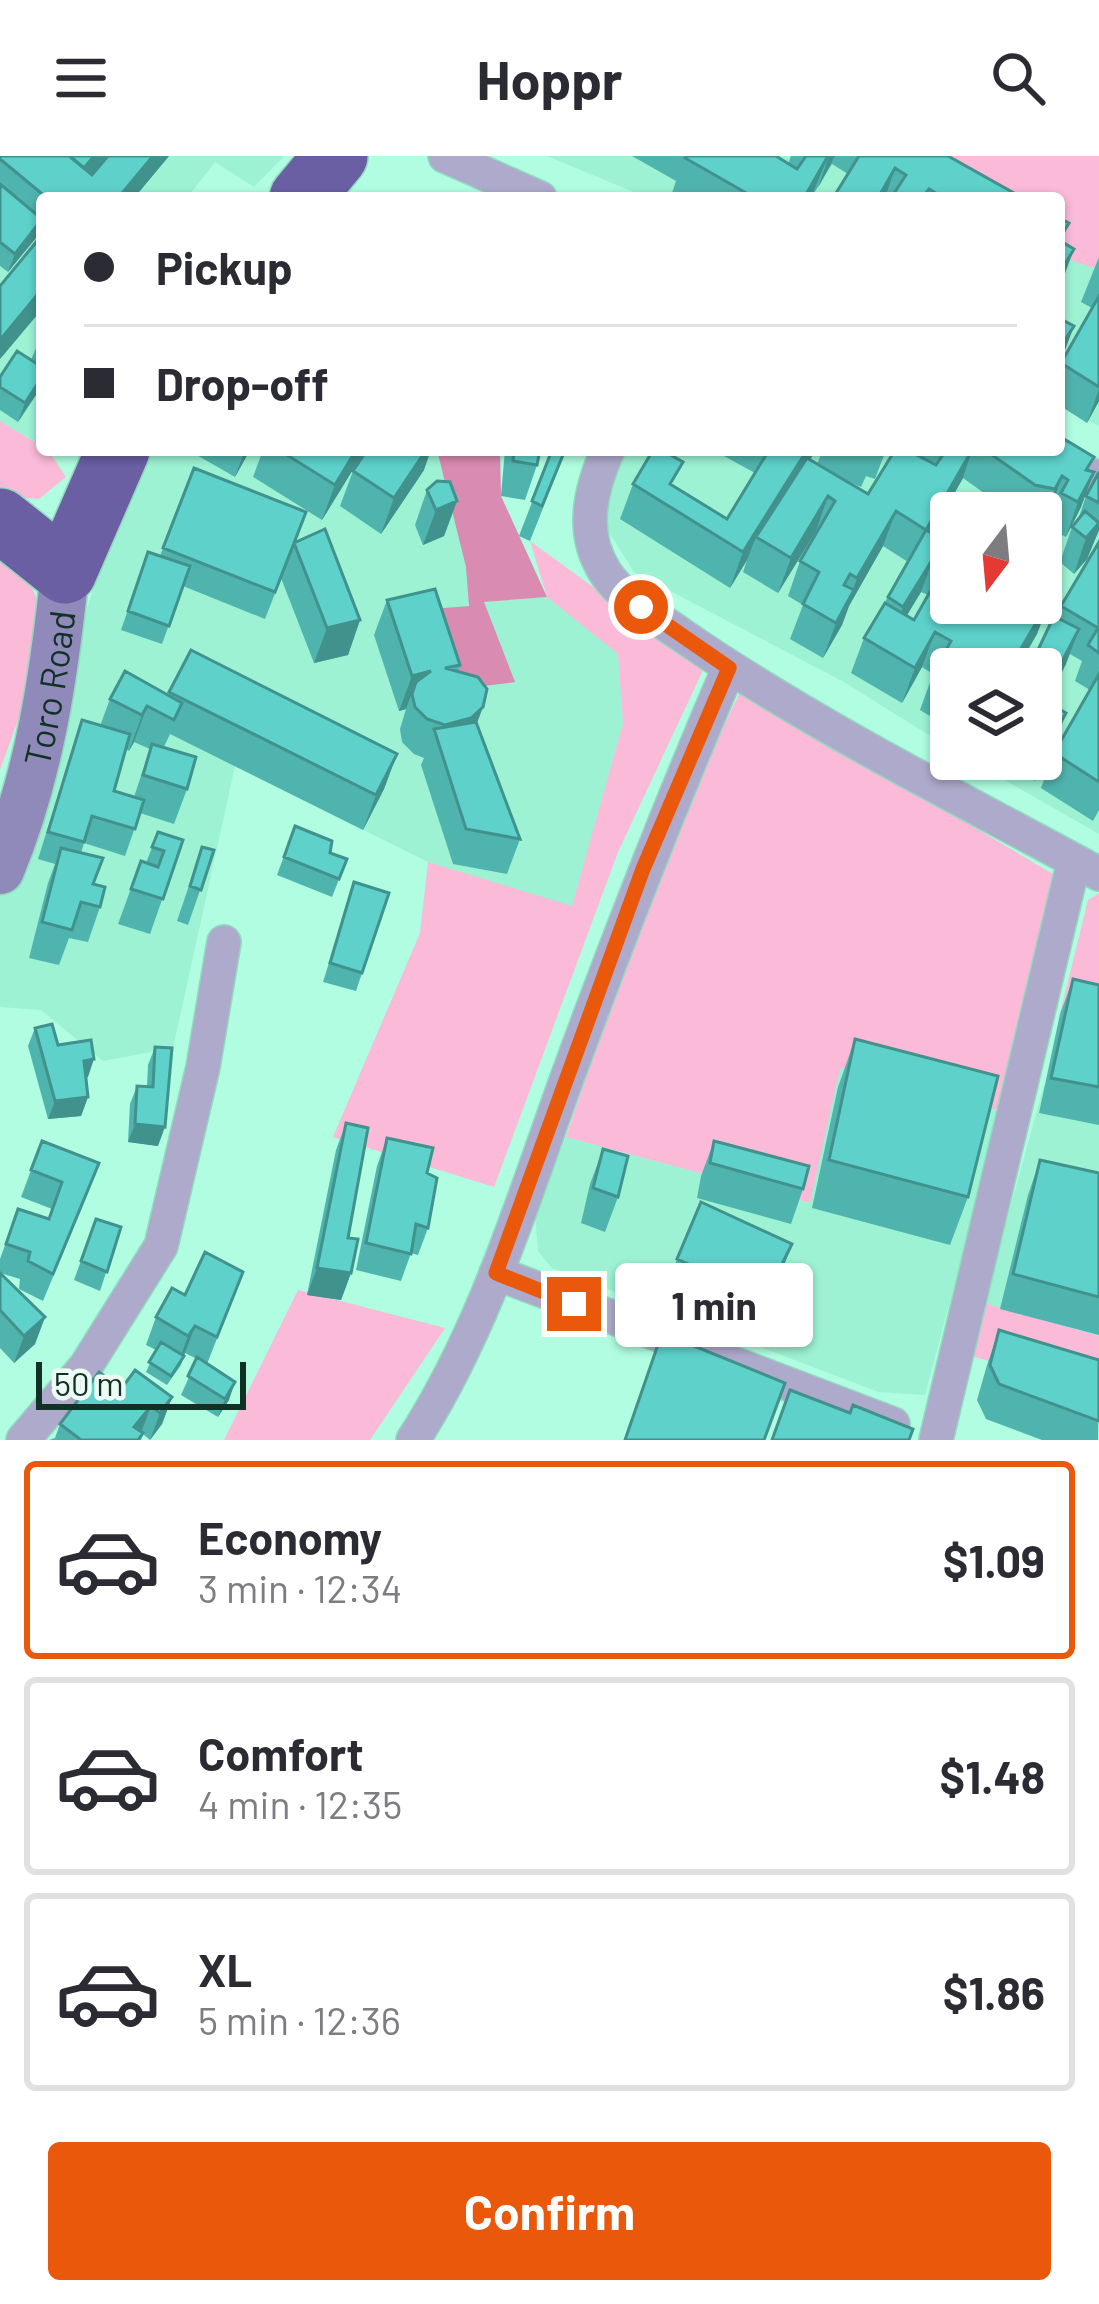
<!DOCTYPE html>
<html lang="en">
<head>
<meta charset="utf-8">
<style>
	body { margin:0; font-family:Barlow,sans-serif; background:#f2f2f3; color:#2b2b33; height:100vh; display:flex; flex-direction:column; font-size:45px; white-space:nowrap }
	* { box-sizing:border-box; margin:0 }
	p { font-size:39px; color:#7c7c81 }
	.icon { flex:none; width:66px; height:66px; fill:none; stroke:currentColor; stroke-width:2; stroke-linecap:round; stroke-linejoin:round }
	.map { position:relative; height:1284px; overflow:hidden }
	.sheet { display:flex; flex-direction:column; background:#fff; flex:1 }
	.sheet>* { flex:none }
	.hud { position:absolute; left:36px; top:36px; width:1029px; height:264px; border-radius:12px; box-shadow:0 3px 9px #0004; display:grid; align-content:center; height:264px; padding:0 48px; background:#fff }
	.needle { width:78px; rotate:196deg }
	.controls { position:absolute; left:930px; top:336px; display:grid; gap:24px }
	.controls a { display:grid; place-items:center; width:132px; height:132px; border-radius:12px; background:#fff; box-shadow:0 3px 9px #0004; font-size:60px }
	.scale { position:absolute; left:36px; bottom:30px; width:210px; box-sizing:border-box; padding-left:12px; border:6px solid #113127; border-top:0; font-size:33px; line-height:42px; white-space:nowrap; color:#113127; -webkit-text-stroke:9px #edfbf5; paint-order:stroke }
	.end { position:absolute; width:54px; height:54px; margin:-27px; border:15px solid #ea580c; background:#fff; box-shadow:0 0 0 6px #fff }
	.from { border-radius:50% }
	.bubble { position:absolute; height:84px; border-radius:12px; background:#fff; box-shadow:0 3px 9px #0004; font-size:39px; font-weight:700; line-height:84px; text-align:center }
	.hud b { display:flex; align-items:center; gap:42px; height:114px; font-size:45px }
	.hud b+b { border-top:3px solid #e1e1e2 }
	.hud i { width:30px; height:30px; background:#2b2b33 }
	ul { padding:21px 0 0; list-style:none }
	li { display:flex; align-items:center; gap:36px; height:198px; margin:0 24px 18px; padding:0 24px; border:6px solid #e1e1e2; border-radius:12px }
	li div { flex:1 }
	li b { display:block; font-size:45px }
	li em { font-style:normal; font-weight:700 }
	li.on { border-color:#ea580c }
	li>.icon { width:108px; height:108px; stroke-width:1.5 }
	.action { display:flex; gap:24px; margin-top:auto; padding:24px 48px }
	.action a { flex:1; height:138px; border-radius:12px; background:#ea580c; color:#fff; font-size:48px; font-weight:700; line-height:138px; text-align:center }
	header { display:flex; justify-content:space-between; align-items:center; height:156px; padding:0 48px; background:#fff; font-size:54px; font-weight:700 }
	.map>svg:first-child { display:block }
	.built { fill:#9cf2d3; fill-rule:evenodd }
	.green { fill:#fabad8 }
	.forest { fill:#d98bb1 }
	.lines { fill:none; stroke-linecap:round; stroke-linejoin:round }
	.street-casing { stroke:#93d8c0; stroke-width:36 }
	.secondary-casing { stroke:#93d8c0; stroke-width:51 }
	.highway-casing { stroke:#93d8c0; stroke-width:66 }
	.street { stroke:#adaacb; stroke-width:33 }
	.secondary { stroke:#908abb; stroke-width:48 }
	.highway { stroke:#6a5fa3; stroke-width:63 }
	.wall { fill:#50b4ae; fill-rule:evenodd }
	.shaded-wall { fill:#41928d }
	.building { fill:#5dd1ca; stroke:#41928d; stroke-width:3 }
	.route { stroke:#ea580c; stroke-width:15 }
	.labels { text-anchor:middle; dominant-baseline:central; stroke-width:9; stroke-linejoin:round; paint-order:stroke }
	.street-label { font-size:36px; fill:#113127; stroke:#edfbf5 }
</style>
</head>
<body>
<header><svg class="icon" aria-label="menu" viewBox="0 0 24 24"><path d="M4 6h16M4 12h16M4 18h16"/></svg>Hoppr<svg class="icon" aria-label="search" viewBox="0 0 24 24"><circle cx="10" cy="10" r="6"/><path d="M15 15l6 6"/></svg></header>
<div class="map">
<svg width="1099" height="1284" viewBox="0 0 1099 1284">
	<rect width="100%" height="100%" fill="#b0fde1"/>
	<path class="built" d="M0 0H284L254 31 215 6 187 42H42V290L0 265Z
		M547 0H887L893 6 1002 29 1012 42H648Z
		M1059 100 1099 114V270L1059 250Z
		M143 294H437L467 411 469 451 420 454 423 476 483 446 547 441 618 497 623 567 572 751 428 706 235 610 173 892 103 905 41 854 0 851V738L33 651 68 512 125 333Z
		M619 294H1048L1099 324V678L968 603H1041V513H951V593L844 526 634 416 598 359ZM951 357H1041V447H951Z
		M839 911 1001 955 925 1239 879 1236 552 1112 538 1095 535 1058 566 981 809 1047Z
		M1044 929 1099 941V1180L984 1147Z"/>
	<path class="green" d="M887 0H1099V114L1059 100V42H1012L1001 29 893 6Z
		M0 265 48 294 66 321 39 343 0 340Z
		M530 385 704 512 618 696 494 1031 333 981 420 777 428 706 572 750 623 567 618 498 547 441Z
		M0 394C10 405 24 417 31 430 56 474 16 569 0 614Z
		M741 534 1053 718 1001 955 840 912 810 1047 566 981 655 714Z
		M1099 737V868L1060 858 1088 744Z
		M298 1134 445 1172 370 1284H224Z
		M984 1147 1099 1180V1236L971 1200Z"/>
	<path class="forest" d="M437 294H500L501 340 547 441 484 446 515 526 461 533 419 454 469 450 466 411Z"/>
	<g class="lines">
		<defs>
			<path id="street" d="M445 0 540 42
				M608 294C590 334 580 377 605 416 622 443 658 462 683 480 814 570 960 642 1099 718
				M1043 294 1099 323
				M496 1117 893 1268
				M23 1284 86 1210 161 1090 203 911 224 786
				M413 1284C484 1174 523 1044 567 922 618 783 671 647 729 512
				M936 1284 1074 705"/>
			<g id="secondary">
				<path id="s1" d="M0 714C40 618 54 519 65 416"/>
			</g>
			<path id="highway" d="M301 42 336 0
				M0 364 65 416 118 294"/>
		</defs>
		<use href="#street" class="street-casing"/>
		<use href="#secondary" class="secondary-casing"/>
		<use href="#highway" class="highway-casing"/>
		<use href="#street" class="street"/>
		<use href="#secondary" class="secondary"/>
		<use href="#highway" class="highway"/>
	</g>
	<path class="wall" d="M0 0H169L134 42H42V153L0 203 40 82 37 79 8 116 0 110Z
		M632 0H776L788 8 791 0H948L1023 42H833L848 18 832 8 811 42H680L672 37 676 25Z
		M1099 101V245L1087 267 1059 249V213L1092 152 1081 146Z
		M42 178V226L18 266 0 254V221L31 204Z
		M188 294H250L235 321Z
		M263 294H365L322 364 253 321Z
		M505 294H540L537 309 525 344 501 340Z
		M552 294H566L530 385 519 380Z
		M713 294H816L810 304 817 308 823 294H875L872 303 875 294H886L875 323 866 320 861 331 842 323 868 338 895 294H1059L1094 316 1081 351 1066 381 1049 372 1054 358 1050 355 1041 368V357H1012L963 322 932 377 951 388V447L1050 443 1037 478 1017 513H951V573L920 554 933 518 922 511 902 547 851 517 864 482 908 406 883 390 849 450 842 469 823 502 790 483 803 449 788 440 800 405 817 376 816 375 778 437 743 416 747 404 730 432 620 363 633 328 674 330 727 363 755 317ZM921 436 928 439 914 464 906 460Z
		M194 312 295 387 360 464 348 499 314 507 281 422 283 417 265 463 183 430 162 488 121 474 148 396 160 400Z
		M424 314 381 378 340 350 353 315Z
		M1099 316V374L1087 403 1074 418 1060 406 1072 371 1078 364 1086 340Z
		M427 334 457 345 444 380 423 389 415 369Z
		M1099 386V654L1093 665 1041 632 1054 597 1090 534 1075 525 1082 505 1070 498 1048 544 1041 540V513H1031L1037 496 1057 461 1061 450Z
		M387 444 460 509 458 516 520 683 507 718 453 708 421 609 424 602 414 598 402 586 400 573 406 553 399 555 374 479Z
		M191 494 397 598 384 633 363 674 170 578 164 591 187 633 174 668 140 657 125 700 84 687 81 697 100 751 88 786 69 782 59 809 29 802 48 727 55 708 38 703 82 564 100 570 110 543 168 539ZM134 586 150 593 134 641 114 635 126 593 129 595Z
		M1041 542 1066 557 1053 592 1035 625 998 603H1041Z
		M295 670 330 697 347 703 332 741 277 719Z
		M158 676 183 684 150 778 118 768 141 705 146 707Z
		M202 691 214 694 188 769 177 765Z
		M354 726 389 737 356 835 323 826Z
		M1073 823 1099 829V969L1039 957 1060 858Z
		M35 872 58 889 88 921 86 922 88 941 81 960 48 963 28 890Z
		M855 883 968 1041 950 1089 812 1052 838 931Z
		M155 891 158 990 128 986 130 948 137 930 147 931 148 909Z
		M346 967 351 1117 341 1144 307 1139 336 994Z
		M387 982 427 1017 428 1072 418 1099 411 1097 401 1125 356 1114 377 1010Z
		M42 985 89 1034 43 1145 19 1133 20 1123 0 1117V1103L18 1053 49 1063 52 1053 21 1041Z
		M714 985 803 1033 791 1068 697 1042 701 1020Z
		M603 993 618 1041 605 1076 581 1067 590 1028Z
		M1040 1004 1099 1017V1179L1000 1153 1028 1039Z
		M96 1063 121 1071 100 1135 74 1124Z
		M677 1103 779 1123 752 1178 664 1138Z
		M243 1116 207 1208 229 1244 218 1261 181 1239 197 1203 185 1197 181 1209 167 1229 146 1216 156 1194 146 1189 156 1161 185 1139Z
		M0 1117 45 1161 35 1188 14 1207 0 1192Z
		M999 1174 1099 1204 1098 1284H1042L986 1263 977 1244 987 1209Z
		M122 1232 172 1241 162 1268 150 1284 143 1278 141 1284H49L55 1282 60 1268Z"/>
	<path class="shaded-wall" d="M94 0H107L75 39 84 12Z
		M153 0H169L134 42H118Z
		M828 0 811 42H804Z
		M829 0H835L818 32Z
		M895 12 885 42H878Z
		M42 65 36 82 8 116 15 98Z
		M1074 93 1061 128 1059 132V118Z
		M42 133V153L0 203V184Z
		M1074 170 1061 205 1059 208V193Z
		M42 221 40 233 18 266 25 247Z
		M1099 233V245L1087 267Z
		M245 294H250L235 321Z
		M356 294H365L322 364 335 329Z
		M426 294H431L424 314 381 378 394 342Z
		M807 294H816L760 383 756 381 747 404 730 432 743 396Z
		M972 294 963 322 914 409 926 374Z
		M1094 316 1081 351 1066 381 1078 346Z
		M1062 320 1050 355 1042 368 1055 333Z
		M828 340 816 375 778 437 791 402Z
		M457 345 444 380 423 389 436 354Z
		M896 355 883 390 849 450 842 469 823 502 836 467 850 442 857 422Z
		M1099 368V374L1087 403 1074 418 1086 382Z
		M934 401 921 436 891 486 903 451Z
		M1050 443 1037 478 1017 513H1009Z
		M360 464 348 499 314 507 327 472Z
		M1079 473 1066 508 1048 544 1060 509Z
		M935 476 922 511 902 547 915 512Z
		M431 515 416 526 406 553 399 555 412 520Z
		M147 550 134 586 129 595 142 559Z
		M483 551 470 586 438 587 445 569Z
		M1066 557 1053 592 1035 625 1047 590Z
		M397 598 384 633 363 674 376 639Z
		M94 903 88 921 77 924 84 905Z
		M88 941 81 960 48 963 55 945Z
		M135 968 165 971 158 990 128 986Z
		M792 1088 779 1123 752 1178 765 1142Z
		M317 1112 351 1117 341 1144 307 1139Z
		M45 1161 35 1188 14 1207 24 1180Z
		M195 1170 185 1197 178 1207 188 1180Z
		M235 1226 229 1244 218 1261 225 1243Z
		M172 1241 162 1268 150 1284 160 1257Z
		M151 1250 141 1277 134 1271Z"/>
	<path class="building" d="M0 0H69L92 19 108 0H153L118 42H47L0 3Z
		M70 0H94L84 12Z
		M686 0H776L797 13 806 0H828L804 42H755L685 2Z
		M859 0H948L1023 42H944L929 33 922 42H891L906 19 895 12 878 42H833Z
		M0 28 42 63 15 98 0 86Z
		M1059 62 1069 67 1059 83Z
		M42 79V133L0 184V130Z
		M1059 84 1074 93 1059 118Z
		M1099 140V231L1061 207Z
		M1059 162 1074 170 1059 193Z
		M17 195 42 211V221L25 247 0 231V221Z
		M1059 280 1094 301 1086 314 1094 316 1078 346 1061 337 1068 324 1062 320 1055 333 1035 329 985 294H1059Z
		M279 294 322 295 356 294 335 329Z
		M367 294H426L394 342 353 315Z
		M514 294H540L537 309 513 305Z
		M552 294H565L542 350 532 345Z
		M653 294H662L683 306 670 328 727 363 769 294H807L743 396 633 328Z
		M895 294H915L913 297 936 309 946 294H972L926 374 951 388V410L934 401 903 451 888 441 926 374 896 355 857 422 850 418 844 429 854 434 836 467 803 448 819 416 800 405 835 345 828 340 791 402 756 381 807 302 868 338Z
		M194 312 306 356 275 436 163 392Z
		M1099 316V347L1086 340Z
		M437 325 450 326 457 345 436 354 427 334Z
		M1085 355 1099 367 1086 382 1072 371Z
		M325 373 360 464 327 472 294 387Z
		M1099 386V497L1088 489 1098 472 1061 450Z
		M148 396 190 410 169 470 128 455Z
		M940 418 951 425V447H1041V437L1050 443 1009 513H951V530L932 519 951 485 935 476 915 512 864 482 885 447 914 464Z
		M435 433 460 509 445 512 478 521 487 533 483 551 471 562 445 569 427 563 415 551 412 538 416 526 431 515 412 520 387 444Z
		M1054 460 1079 473 1060 509 1037 496Z
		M191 494 397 598 376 639 169 536Z
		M125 515 182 547 174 564 147 550 142 559 110 543Z
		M1099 518V626L1054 597Z
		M1041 542 1066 557 1047 590 1041 586Z
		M82 564 130 578 114 635 144 644 135 673 92 660 84 686 48 676Z
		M476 566 520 683 466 673 434 573Z
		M152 588 196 601 187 633 143 619Z
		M295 670 332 685 330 697 347 703 339 723 284 701Z
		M158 676 183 684 163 743 131 733 141 705 158 711 164 695 152 691Z
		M202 691 214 694 201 734 190 730Z
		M61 692 103 702 93 728 105 731 100 751 81 746 72 774 42 766Z
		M354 726 389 737 362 817 330 807Z
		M1073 823 1099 829V931L1051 922Z
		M52 868 58 889 91 884 94 903 84 905 88 941 55 945 35 872Z
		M855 883 998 920 968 1041 829 1004Z
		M155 891 172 892 165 971 135 968 137 930 153 931Z
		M346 967 368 972 348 1082 358 1083 351 1117 317 1112Z
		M387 982 433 992 427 1017 437 1022 428 1072 416 1068 411 1098 366 1087Z
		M42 985 99 1007 53 1118 28 1105 30 1096 6 1088 18 1053 49 1063 62 1026 31 1014Z
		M714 985 809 1010 803 1033 710 1007Z
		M603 993 628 1000 618 1041 593 1032Z
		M1040 1004 1099 1017V1141L1013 1118Z
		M701 1046 792 1088 765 1142 677 1103Z
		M96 1063 121 1071 107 1116 81 1105Z
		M205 1096 243 1116 217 1181 195 1170 188 1180 156 1161 172 1132 185 1139Z
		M0 1117 45 1161 24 1180 0 1154Z
		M999 1174 1099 1204V1265L999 1228 990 1209Z
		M662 1177 785 1227 764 1284H625Z
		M161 1186 184 1200 171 1220 149 1206Z
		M197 1201 235 1226 225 1243 188 1220Z
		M135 1214 172 1241 160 1257 151 1250 134 1271 143 1277 138 1284H81L60 1268 99 1216 122 1232Z
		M790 1234 850 1257 853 1249 913 1273 909 1284H772Z"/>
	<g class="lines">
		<path class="route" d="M574 1148 496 1117 643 713 729 512 641 451"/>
	</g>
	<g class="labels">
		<g class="street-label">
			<text stroke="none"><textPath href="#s1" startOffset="189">Toro Road</textPath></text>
		</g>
	</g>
</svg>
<div class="controls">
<a><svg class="needle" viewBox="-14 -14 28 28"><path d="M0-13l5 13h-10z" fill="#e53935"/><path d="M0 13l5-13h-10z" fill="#7c7c81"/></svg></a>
<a><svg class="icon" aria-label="layers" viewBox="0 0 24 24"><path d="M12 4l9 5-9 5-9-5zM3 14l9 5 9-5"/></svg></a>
</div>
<div class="scale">50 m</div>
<i class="end from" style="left:641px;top:451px"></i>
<i class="end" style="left:574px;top:1148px"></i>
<div class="bubble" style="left:615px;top:1107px;width:198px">1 min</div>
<div class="hud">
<b><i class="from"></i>Pickup</b>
<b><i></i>Drop-off</b>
</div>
</div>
<section class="sheet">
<ul>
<li class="on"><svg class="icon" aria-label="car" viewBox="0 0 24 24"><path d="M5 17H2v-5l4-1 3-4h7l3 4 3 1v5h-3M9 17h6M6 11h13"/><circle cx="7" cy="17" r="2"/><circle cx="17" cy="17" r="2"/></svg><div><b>Economy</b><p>3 min · 12:34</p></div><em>$1.09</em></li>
<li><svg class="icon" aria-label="car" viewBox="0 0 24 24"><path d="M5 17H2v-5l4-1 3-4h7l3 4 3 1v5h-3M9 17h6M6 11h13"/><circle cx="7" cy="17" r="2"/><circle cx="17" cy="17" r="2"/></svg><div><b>Comfort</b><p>4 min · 12:35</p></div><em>$1.48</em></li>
<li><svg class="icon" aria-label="car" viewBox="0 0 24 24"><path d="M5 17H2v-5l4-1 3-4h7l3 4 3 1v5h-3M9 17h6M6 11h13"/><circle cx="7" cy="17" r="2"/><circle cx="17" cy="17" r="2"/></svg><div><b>XL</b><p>5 min · 12:36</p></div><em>$1.86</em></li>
</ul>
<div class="action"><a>Confirm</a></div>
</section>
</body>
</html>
